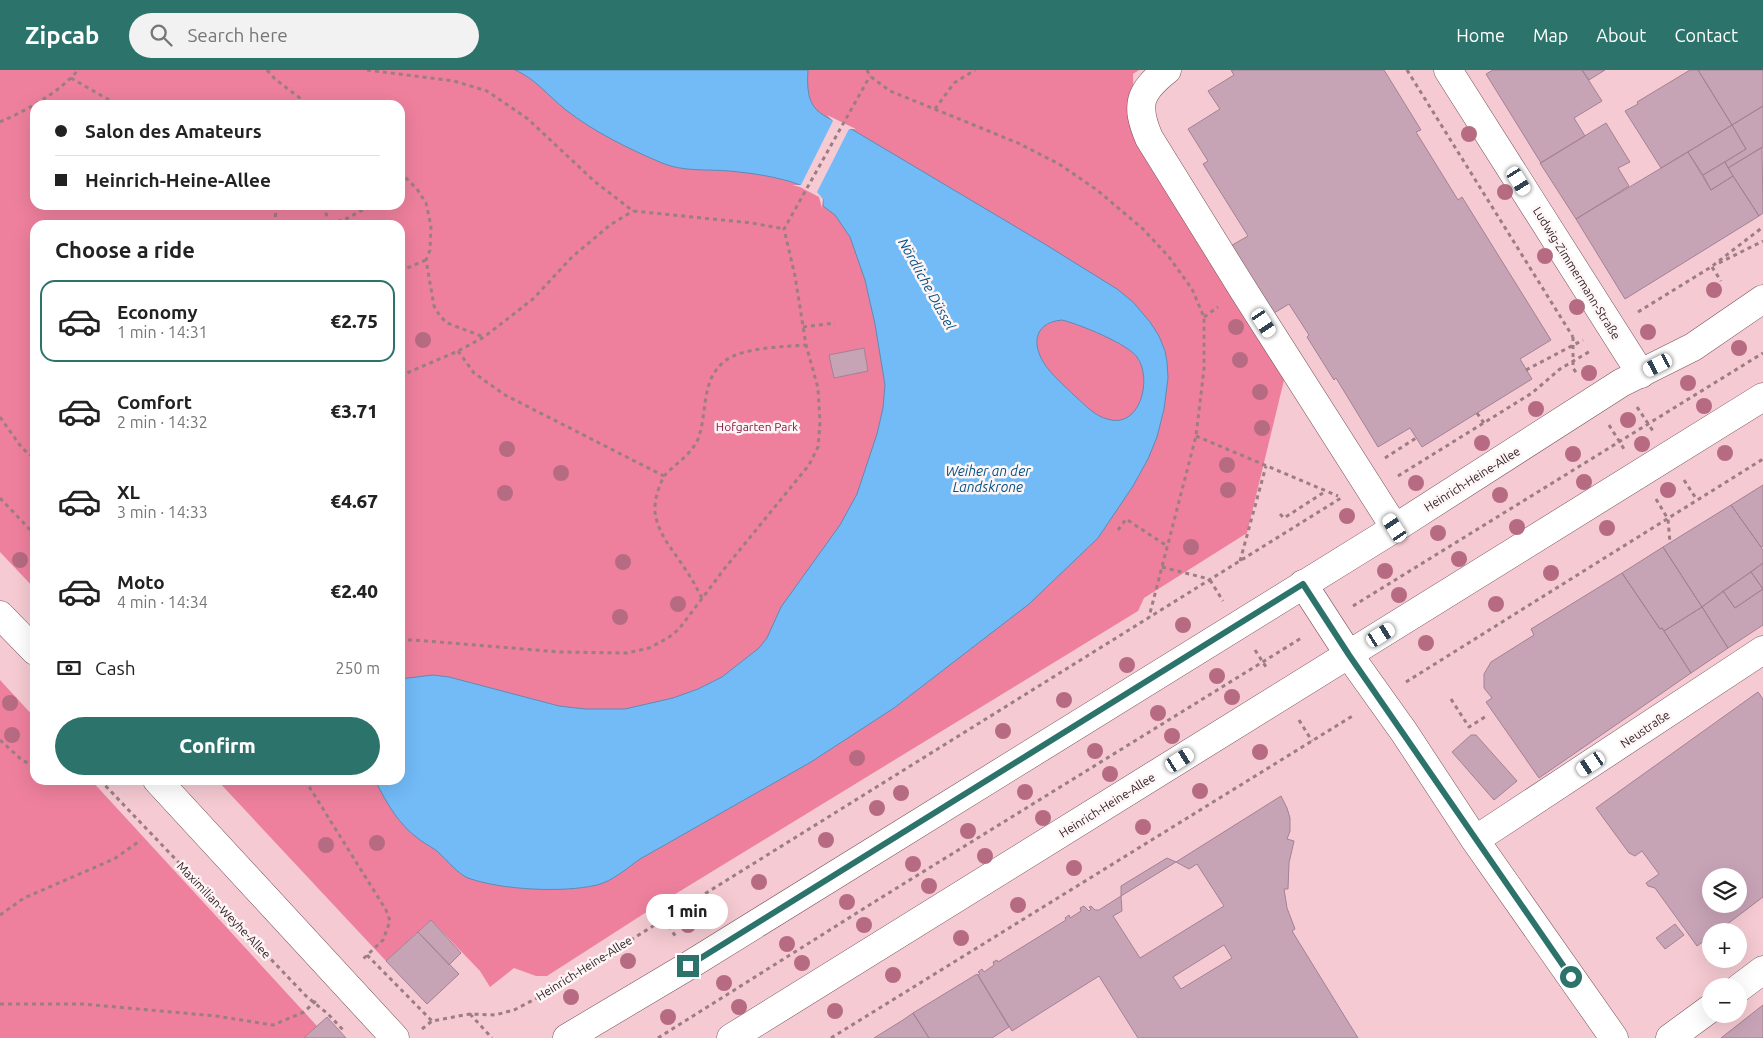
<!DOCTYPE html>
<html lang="en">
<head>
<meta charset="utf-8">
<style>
	body { margin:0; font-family:Ubuntu,sans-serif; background:#f2f2f2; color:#222; height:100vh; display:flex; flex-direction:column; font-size:19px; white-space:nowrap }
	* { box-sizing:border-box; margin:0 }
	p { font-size:16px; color:#767676 }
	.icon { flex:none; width:28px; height:28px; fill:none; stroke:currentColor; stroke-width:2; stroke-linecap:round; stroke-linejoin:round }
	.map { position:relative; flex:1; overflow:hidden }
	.drawer { position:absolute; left:30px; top:150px; width:375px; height:565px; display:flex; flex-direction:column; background:#fff; border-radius:15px; box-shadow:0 5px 20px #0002 }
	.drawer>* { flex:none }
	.hud { position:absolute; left:30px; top:30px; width:375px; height:110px; border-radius:15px; box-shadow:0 5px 20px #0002; display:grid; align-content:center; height:110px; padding:0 25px; background:#fff }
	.buttons { position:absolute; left:1702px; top:798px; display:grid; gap:10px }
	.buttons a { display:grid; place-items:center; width:45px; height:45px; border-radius:50%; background:#fff; box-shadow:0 5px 20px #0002; font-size:25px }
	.end { position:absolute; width:22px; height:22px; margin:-11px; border:6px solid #2c736b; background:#fff; box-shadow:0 0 0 2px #fff }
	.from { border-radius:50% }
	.bubble { position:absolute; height:35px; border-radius:18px; background:#fff; box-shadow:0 5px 20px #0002; font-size:16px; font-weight:800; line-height:35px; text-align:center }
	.car { position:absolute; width:15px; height:30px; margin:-15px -8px; border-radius:6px; box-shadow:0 0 4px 1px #0007; background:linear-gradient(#fff 24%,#345 0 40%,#fff 0 76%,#345 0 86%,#fff 0) }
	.hud b { display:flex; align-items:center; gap:18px; height:48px; font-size:19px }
	.hud b+b { border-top:1px solid #e0e0e0 }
	.hud i { width:12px; height:12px; background:#222 }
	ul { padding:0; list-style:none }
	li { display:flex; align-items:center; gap:15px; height:82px; margin:0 10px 8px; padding:0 15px; border:2px solid transparent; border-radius:15px }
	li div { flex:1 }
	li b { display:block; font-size:19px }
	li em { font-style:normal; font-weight:800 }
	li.current { border-color:#2c736b }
	li>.icon { width:45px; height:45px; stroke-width:1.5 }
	h2 { padding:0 25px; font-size:22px; line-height:60px }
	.pay { display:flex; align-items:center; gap:12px; height:55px; padding:0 25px; font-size:19px }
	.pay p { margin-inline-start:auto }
	.cta { display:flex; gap:10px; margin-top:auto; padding:10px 25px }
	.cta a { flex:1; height:58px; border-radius:30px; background:#2c736b; color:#fff; font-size:20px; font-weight:800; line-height:58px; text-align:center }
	header { display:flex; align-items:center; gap:30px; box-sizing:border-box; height:70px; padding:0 25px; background:#2c736b; color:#fff }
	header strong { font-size:24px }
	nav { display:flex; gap:28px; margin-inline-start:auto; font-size:18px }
	.search { width:350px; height:45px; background:#f2f2f2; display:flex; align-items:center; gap:12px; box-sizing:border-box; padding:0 18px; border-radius:28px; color:#767676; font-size:19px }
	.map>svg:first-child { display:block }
	.green { fill:#ee809d; fill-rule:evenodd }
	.water { fill:#72bbf7; stroke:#5d8bb6; fill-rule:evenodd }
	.pier { fill:#f5cad2 }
	.building { fill:#c7a3b6; stroke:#a48194; fill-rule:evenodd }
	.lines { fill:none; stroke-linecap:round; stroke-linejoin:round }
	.minor-casing { stroke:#77525a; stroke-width:29 }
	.major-casing { stroke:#77525a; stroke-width:29 }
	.path { stroke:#9c7d83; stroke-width:3; stroke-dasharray:4 4; stroke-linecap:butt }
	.minor { stroke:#fff; stroke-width:28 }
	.major { stroke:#fff; stroke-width:28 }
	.tree { fill:#b66b82 }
	.route { stroke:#2c736b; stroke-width:6 }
	.labels { text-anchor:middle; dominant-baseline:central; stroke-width:5; stroke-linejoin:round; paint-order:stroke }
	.street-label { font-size:12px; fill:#2c1c20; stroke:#fef5f7 }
	.park-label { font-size:12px; fill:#821d41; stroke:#fef5f7 }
	.water-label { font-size:14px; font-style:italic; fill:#075382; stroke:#fef5f7 }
</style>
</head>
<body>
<header>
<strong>Zipcab</strong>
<div class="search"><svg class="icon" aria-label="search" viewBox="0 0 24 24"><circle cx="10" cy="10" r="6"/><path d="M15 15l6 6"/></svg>Search here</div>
<nav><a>Home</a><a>Map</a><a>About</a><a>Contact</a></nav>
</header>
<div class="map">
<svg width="1763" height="968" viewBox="0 0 1763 968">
	<rect width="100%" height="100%" fill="#f5cad2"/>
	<path class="green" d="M0 0H1139L1133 4 1134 61 1284 310 1247 463 1144 528 1138 541 659 834 547 906H536L514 898 490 917 480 901 431 850 386 891 217 710H400V155H35V519L0 482ZM35 35H400V135H35Z
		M0 610 35 648V710H91L317 956 304 968H0Z"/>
	<path class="water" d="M515 0H808C805 43 819 43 853 60L1043 173 1117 219 1133 232 1150 252 1159 266 1165 281 1167 292 1168 308 1164 339 1157 367 1148 389 1133 416 1098 468 1029 534 894 638 811 692 640 789C627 798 613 811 597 815 564 823 501 820 468 808 458 804 448 791 439 783 434 778 427 775 420 770 399 755 387 734 375 710H400V609L433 605 449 607 559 636 585 639H625L673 628 698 619 722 607 759 578 767 568 781 537 840 455 857 424 877 364 883 338 885 315 875 254 865 210 850 167 835 145 823 136V129C816 124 808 118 800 115 780 107 751 103 729 101 706 99 684 102 662 93 629 79 594 62 566 40 548 26 536 9 515 0ZM1062 250C1079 254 1128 274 1137 287 1153 309 1140 360 1107 349 1095 346 1085 335 1076 327 1067 318 1057 310 1049 300 1032 280 1030 253 1062 250Z"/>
	<path class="pier" d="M827 45 856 59H849L817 122 823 129 822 138 819 127 800 117 792 115H801L833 51Z"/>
	<path class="building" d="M1231 0H1384L1421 60 1416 62 1458 130 1462 127 1551 270 1520 289 1532 309 1422 377 1410 358 1378 377 1336 308 1334 310 1307 267 1309 265 1289 234 1269 246 1227 178 1248 166 1203 94 1208 91 1188 59 1220 39 1208 21 1234 5Z
		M1493 0H1582L1602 31 1574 48 1585 66 1541 93 1486 4Z
		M1582 0H1605L1589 10Z
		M1690 0H1698L1732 55 1661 98 1625 41 1638 34 1637 32Z
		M1698 0H1763V36L1732 55Z
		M1763 36V77L1728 98 1725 92 1746 79 1732 55Z
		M1606 53 1630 92 1618 98 1629 116 1576 149 1540 93Z
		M1732 55 1746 79 1703 105 1688 82Z
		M1762 77 1763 143 1759 146 1728 98Z
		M1688 82 1711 120 1733 106 1759 146 1625 229 1576 149Z
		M1725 92 1733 106 1711 120 1703 105Z
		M864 278 868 301 834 308 829 285Z
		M1763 415V476L1761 477 1731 435Z
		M1731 435 1761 477 1763 480V493L1702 537 1663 477Z
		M1663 477 1702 537 1664 561 1662 558 1660 559 1622 503Z
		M1763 493V519L1751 502Z
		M1751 502 1763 519 1735 538 1723 521Z
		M1622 503 1660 559 1662 558 1691 603 1539 708 1486 632 1492 628 1484 618V604L1491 592 1534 565 1531 559Z
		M1763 519V555L1728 578 1702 537 1723 521 1735 538Z
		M1702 537 1728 578 1691 603 1664 561Z
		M1758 622 1763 629V827L1718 861H1711V866L1697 876 1655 818 1648 816 1646 813 1659 804 1642 781 1635 786 1629 783 1596 738ZM1711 806H1739V834H1711Z
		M1471 665H1476L1517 711 1494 730 1452 682Z
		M1281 726 1287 738 1290 748V761L1287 769 1294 771 1289 793 1288 819H1284L1287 838 1295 859 1292 861 1358 968H1138L1099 906 1012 961 978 905 980 904 978 902 982 899 984 902 994 895 993 892 997 890 998 892 1066 850 1065 848 1069 845 1070 848 1081 841 1080 838 1084 836 1089 841 1091 839 1089 837 1091 836 1095 840H1099L1121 826V816L1167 788 1176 792ZM1224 875 1232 888 1181 919 1173 907Z
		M1176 792 1189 799 1197 794 1224 836 1140 888 1113 846 1122 841 1121 826Z
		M717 831 722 838 705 849 700 842Z
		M431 850 461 883 449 895 418 862Z
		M1675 854 1684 865 1665 879 1656 868Z
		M418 862 459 904 427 934 386 891Z
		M977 904 1009 957 992 968H929L913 943Z
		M1763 935V968H1721L1744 950Z
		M913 943 929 968H874L903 950Z
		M327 947 346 968H304L317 956Z"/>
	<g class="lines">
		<defs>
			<path id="minor" d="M1167 0C1139 22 1135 35 1149 68L1244 221 1395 458
				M1448 0 1641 304
				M1303 514 1349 585 1404 662 1475 770 1614 968
				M1475 770 1763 580
				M1739 918 1763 900
				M1670 968 1711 938"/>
			<path id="major" d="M0 545 35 581
				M157 710 395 968
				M567 968 688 896 1395 458 1621 313 1693 277 1763 229
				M731 968 1763 327"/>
		</defs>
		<use href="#minor" class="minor-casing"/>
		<use href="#major" class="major-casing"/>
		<path class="path" d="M267 0 275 9 309 35
			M367 0 454 11 487 21 528 49 594 111 633 141 752 153 784 159
			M867 0 870 6 890 21 1018 73 1059 94 1097 120 1143 159 1169 187 1192 219 1204 247V299L1196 366 1149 547
			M1407 0 1573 267
			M71 8 118 35
			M935 39 954 13 975 0
			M0 52C27 40 59 23 78 0
			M400 102 417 119 426 133 431 156 430 180 426 190 434 236 440 246 447 253 484 267
			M323 135 330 155
			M330 154 348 148 371 135
			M275 155 276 135
			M1719 193 1763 171
			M1712 197 1721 211
			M400 201 426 190
			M1638 242 1711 197 1763 157
			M1204 247 1218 237
			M803 257 835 253
			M1573 267V298L1578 305
			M458 281 474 303 505 325 664 406
			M1526 300 1583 270
			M400 306 458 281 484 267 533 229 572 187 610 155 633 141
			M1637 337 1653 361
			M1477 343 1484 353
			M0 347 22 378 35 389
			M1609 355 1624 379
			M1196 366 1338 426
			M1385 388 1416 368
			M1398 406 1532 323 1560 299 1592 280
			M1684 410 1697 430
			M0 428 35 465
			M1656 429 1668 449 1670 473
			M1280 444 1284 448 1326 421
			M1118 460 1126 449 1167 476
			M1240 491 1266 396
			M1162 497 1209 509
			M1210 510 1223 531
			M702 528C697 519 693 510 687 502 675 482 658 466 655 442 654 431 659 414 665 405 676 393 691 385 698 369 708 343 700 310 725 291 743 277 783 277 806 275
			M1353 536 1763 283
			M400 570H414L560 582 627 583 649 578 668 568 679 559 725 498 809 395 818 377 820 353 818 318 806 275 795 206 784 159 870 6
			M1255 580 1268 600
			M1406 612 1763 389
			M1451 629 1469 657 1488 645
			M1299 650 1312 671
			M0 670 23 691 35 695
			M100 710 306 926 328 944 345 962
			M305 710 386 840 390 851 383 870 362 890
			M0 845 24 828 114 789 141 770
			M664 849 676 867
			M367 885 432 951
			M0 934H83L216 946 273 955 304 942 318 929
			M470 944 492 968
			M422 959 432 951 470 944 495 945 514 940 539 927 1341 428
			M658 968 879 829 1303 567
			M831 968 1354 645"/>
		<use href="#minor" class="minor"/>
		<use href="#major" class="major"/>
	</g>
	<g class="tree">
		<circle cx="1469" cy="64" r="8"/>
		<circle cx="1505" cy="122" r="8"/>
		<circle cx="1545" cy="186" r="8"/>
		<circle cx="1714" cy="220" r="8"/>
		<circle cx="1577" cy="237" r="8"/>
		<circle cx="1236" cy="257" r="8"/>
		<circle cx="1648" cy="262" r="8"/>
		<circle cx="423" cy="270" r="8"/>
		<circle cx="1739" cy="278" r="8"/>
		<circle cx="1240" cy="290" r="8"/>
		<circle cx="1589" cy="303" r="8"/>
		<circle cx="1688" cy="313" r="8"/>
		<circle cx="1260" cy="322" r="8"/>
		<circle cx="1704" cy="336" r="8"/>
		<circle cx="1536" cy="339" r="8"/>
		<circle cx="1628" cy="350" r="8"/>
		<circle cx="1262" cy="358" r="8"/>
		<circle cx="1482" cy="373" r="8"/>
		<circle cx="1642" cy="374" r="8"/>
		<circle cx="507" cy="379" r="8"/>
		<circle cx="1725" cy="383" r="8"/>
		<circle cx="1573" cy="384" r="8"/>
		<circle cx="1227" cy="395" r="8"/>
		<circle cx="561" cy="403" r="8"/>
		<circle cx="1584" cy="412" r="8"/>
		<circle cx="1416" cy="413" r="8"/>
		<circle cx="1228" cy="420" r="8"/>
		<circle cx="1668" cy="420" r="8"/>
		<circle cx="505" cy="423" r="8"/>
		<circle cx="1500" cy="425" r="8"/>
		<circle cx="1347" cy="446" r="8"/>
		<circle cx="1517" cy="457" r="8"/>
		<circle cx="1607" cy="458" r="8"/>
		<circle cx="1438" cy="463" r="8"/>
		<circle cx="1191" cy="477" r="8"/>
		<circle cx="1459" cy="489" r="8"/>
		<circle cx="20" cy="490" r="8"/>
		<circle cx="623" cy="492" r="8"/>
		<circle cx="1385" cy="501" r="8"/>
		<circle cx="1551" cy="503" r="8"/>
		<circle cx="1399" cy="525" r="8"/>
		<circle cx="678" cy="534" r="8"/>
		<circle cx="1496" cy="534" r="8"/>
		<circle cx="620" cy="547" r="8"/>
		<circle cx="1183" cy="555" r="8"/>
		<circle cx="1426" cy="573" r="8"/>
		<circle cx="1127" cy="595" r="8"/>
		<circle cx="1217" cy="606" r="8"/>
		<circle cx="1232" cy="627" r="8"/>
		<circle cx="1064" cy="630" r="8"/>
		<circle cx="10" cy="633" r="8"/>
		<circle cx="1158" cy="643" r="8"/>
		<circle cx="1003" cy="661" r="8"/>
		<circle cx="12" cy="665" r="8"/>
		<circle cx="1172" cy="666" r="8"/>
		<circle cx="1095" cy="681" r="8"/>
		<circle cx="1260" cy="682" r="8"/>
		<circle cx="857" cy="688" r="8"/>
		<circle cx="1110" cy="704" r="8"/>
		<circle cx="1200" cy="721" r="8"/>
		<circle cx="1025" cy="722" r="8"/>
		<circle cx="901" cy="723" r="8"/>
		<circle cx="877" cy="738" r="8"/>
		<circle cx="1043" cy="748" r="8"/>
		<circle cx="1143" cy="757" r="8"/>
		<circle cx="968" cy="761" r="8"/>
		<circle cx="826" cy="770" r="8"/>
		<circle cx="377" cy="773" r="8"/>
		<circle cx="326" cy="775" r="8"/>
		<circle cx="985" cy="786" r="8"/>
		<circle cx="913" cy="794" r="8"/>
		<circle cx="1074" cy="798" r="8"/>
		<circle cx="759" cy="812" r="8"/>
		<circle cx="929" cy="816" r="8"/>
		<circle cx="847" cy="832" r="8"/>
		<circle cx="1018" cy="835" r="8"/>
		<circle cx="688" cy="855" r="8"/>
		<circle cx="864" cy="855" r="8"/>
		<circle cx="961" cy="868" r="8"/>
		<circle cx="787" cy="874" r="8"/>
		<circle cx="628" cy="891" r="8"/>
		<circle cx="802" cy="893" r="8"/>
		<circle cx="893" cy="905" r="8"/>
		<circle cx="724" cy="913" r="8"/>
		<circle cx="571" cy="927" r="8"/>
		<circle cx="739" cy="937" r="8"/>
		<circle cx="835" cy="941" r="8"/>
		<circle cx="668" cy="947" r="8"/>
	</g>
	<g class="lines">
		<path class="route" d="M688 896 1303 514 1349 585 1571 907"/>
	</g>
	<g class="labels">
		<g class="street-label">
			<text transform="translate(1577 203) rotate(58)">Ludwig-Zimmermann-Straße</text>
			<text transform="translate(1472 409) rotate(-32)">Heinrich-Heine-Allee</text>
			<text transform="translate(1645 659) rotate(-34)">Neustraße</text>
			<text transform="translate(1107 735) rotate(-32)">Heinrich-Heine-Allee</text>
			<text transform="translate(224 840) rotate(46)">Maximilian-Weyhe-Allee</text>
			<text transform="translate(584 898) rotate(-32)">Heinrich-Heine-Allee</text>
		</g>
		<g class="park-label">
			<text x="757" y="356">Hofgarten Park</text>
		</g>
		<g class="water-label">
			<text transform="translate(927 214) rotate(61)">Nördliche Düssel</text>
			<text x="988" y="401">Weiher an der<tspan x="988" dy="16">Landskrone</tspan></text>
		</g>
	</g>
</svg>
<div class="buttons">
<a><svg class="icon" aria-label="layers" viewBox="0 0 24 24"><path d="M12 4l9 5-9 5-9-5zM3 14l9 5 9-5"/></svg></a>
<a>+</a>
<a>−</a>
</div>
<i class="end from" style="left:1571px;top:907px"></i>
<i class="end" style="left:688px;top:896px"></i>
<div class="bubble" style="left:646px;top:824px;width:82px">1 min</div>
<i class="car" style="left:1519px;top:111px;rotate:148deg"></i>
<i class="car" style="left:1264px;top:253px;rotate:147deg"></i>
<i class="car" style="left:1658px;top:295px;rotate:243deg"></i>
<i class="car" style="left:1395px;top:458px;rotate:327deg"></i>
<i class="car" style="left:1381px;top:565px;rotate:58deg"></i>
<i class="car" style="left:1180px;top:690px;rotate:58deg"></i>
<i class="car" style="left:1591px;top:694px;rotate:236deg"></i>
<div class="hud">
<b><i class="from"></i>Salon des Amateurs</b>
<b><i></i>Heinrich-Heine-Allee</b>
</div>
<section class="drawer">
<h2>Choose a ride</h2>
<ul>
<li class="current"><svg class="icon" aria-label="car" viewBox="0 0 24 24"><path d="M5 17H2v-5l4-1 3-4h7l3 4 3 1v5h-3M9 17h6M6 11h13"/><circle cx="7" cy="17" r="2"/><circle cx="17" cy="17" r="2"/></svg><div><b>Economy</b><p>1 min · 14:31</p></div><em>€2.75</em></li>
<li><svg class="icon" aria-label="car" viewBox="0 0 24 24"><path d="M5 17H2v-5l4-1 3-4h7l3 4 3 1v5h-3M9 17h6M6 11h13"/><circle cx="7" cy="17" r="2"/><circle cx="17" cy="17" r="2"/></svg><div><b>Comfort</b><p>2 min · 14:32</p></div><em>€3.71</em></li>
<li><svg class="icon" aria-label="car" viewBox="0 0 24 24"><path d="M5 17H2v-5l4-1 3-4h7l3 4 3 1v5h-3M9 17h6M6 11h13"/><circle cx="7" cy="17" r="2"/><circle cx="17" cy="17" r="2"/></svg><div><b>XL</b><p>3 min · 14:33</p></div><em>€4.67</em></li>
<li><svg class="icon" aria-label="car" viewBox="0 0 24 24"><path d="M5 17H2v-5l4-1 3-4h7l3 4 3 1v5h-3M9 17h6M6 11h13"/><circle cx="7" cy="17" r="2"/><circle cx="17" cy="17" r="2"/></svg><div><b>Moto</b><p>4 min · 14:34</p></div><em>€2.40</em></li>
</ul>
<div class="pay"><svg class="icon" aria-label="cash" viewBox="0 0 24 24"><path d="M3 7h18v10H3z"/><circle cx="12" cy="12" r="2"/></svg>Cash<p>250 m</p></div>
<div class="cta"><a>Confirm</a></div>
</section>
</div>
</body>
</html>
